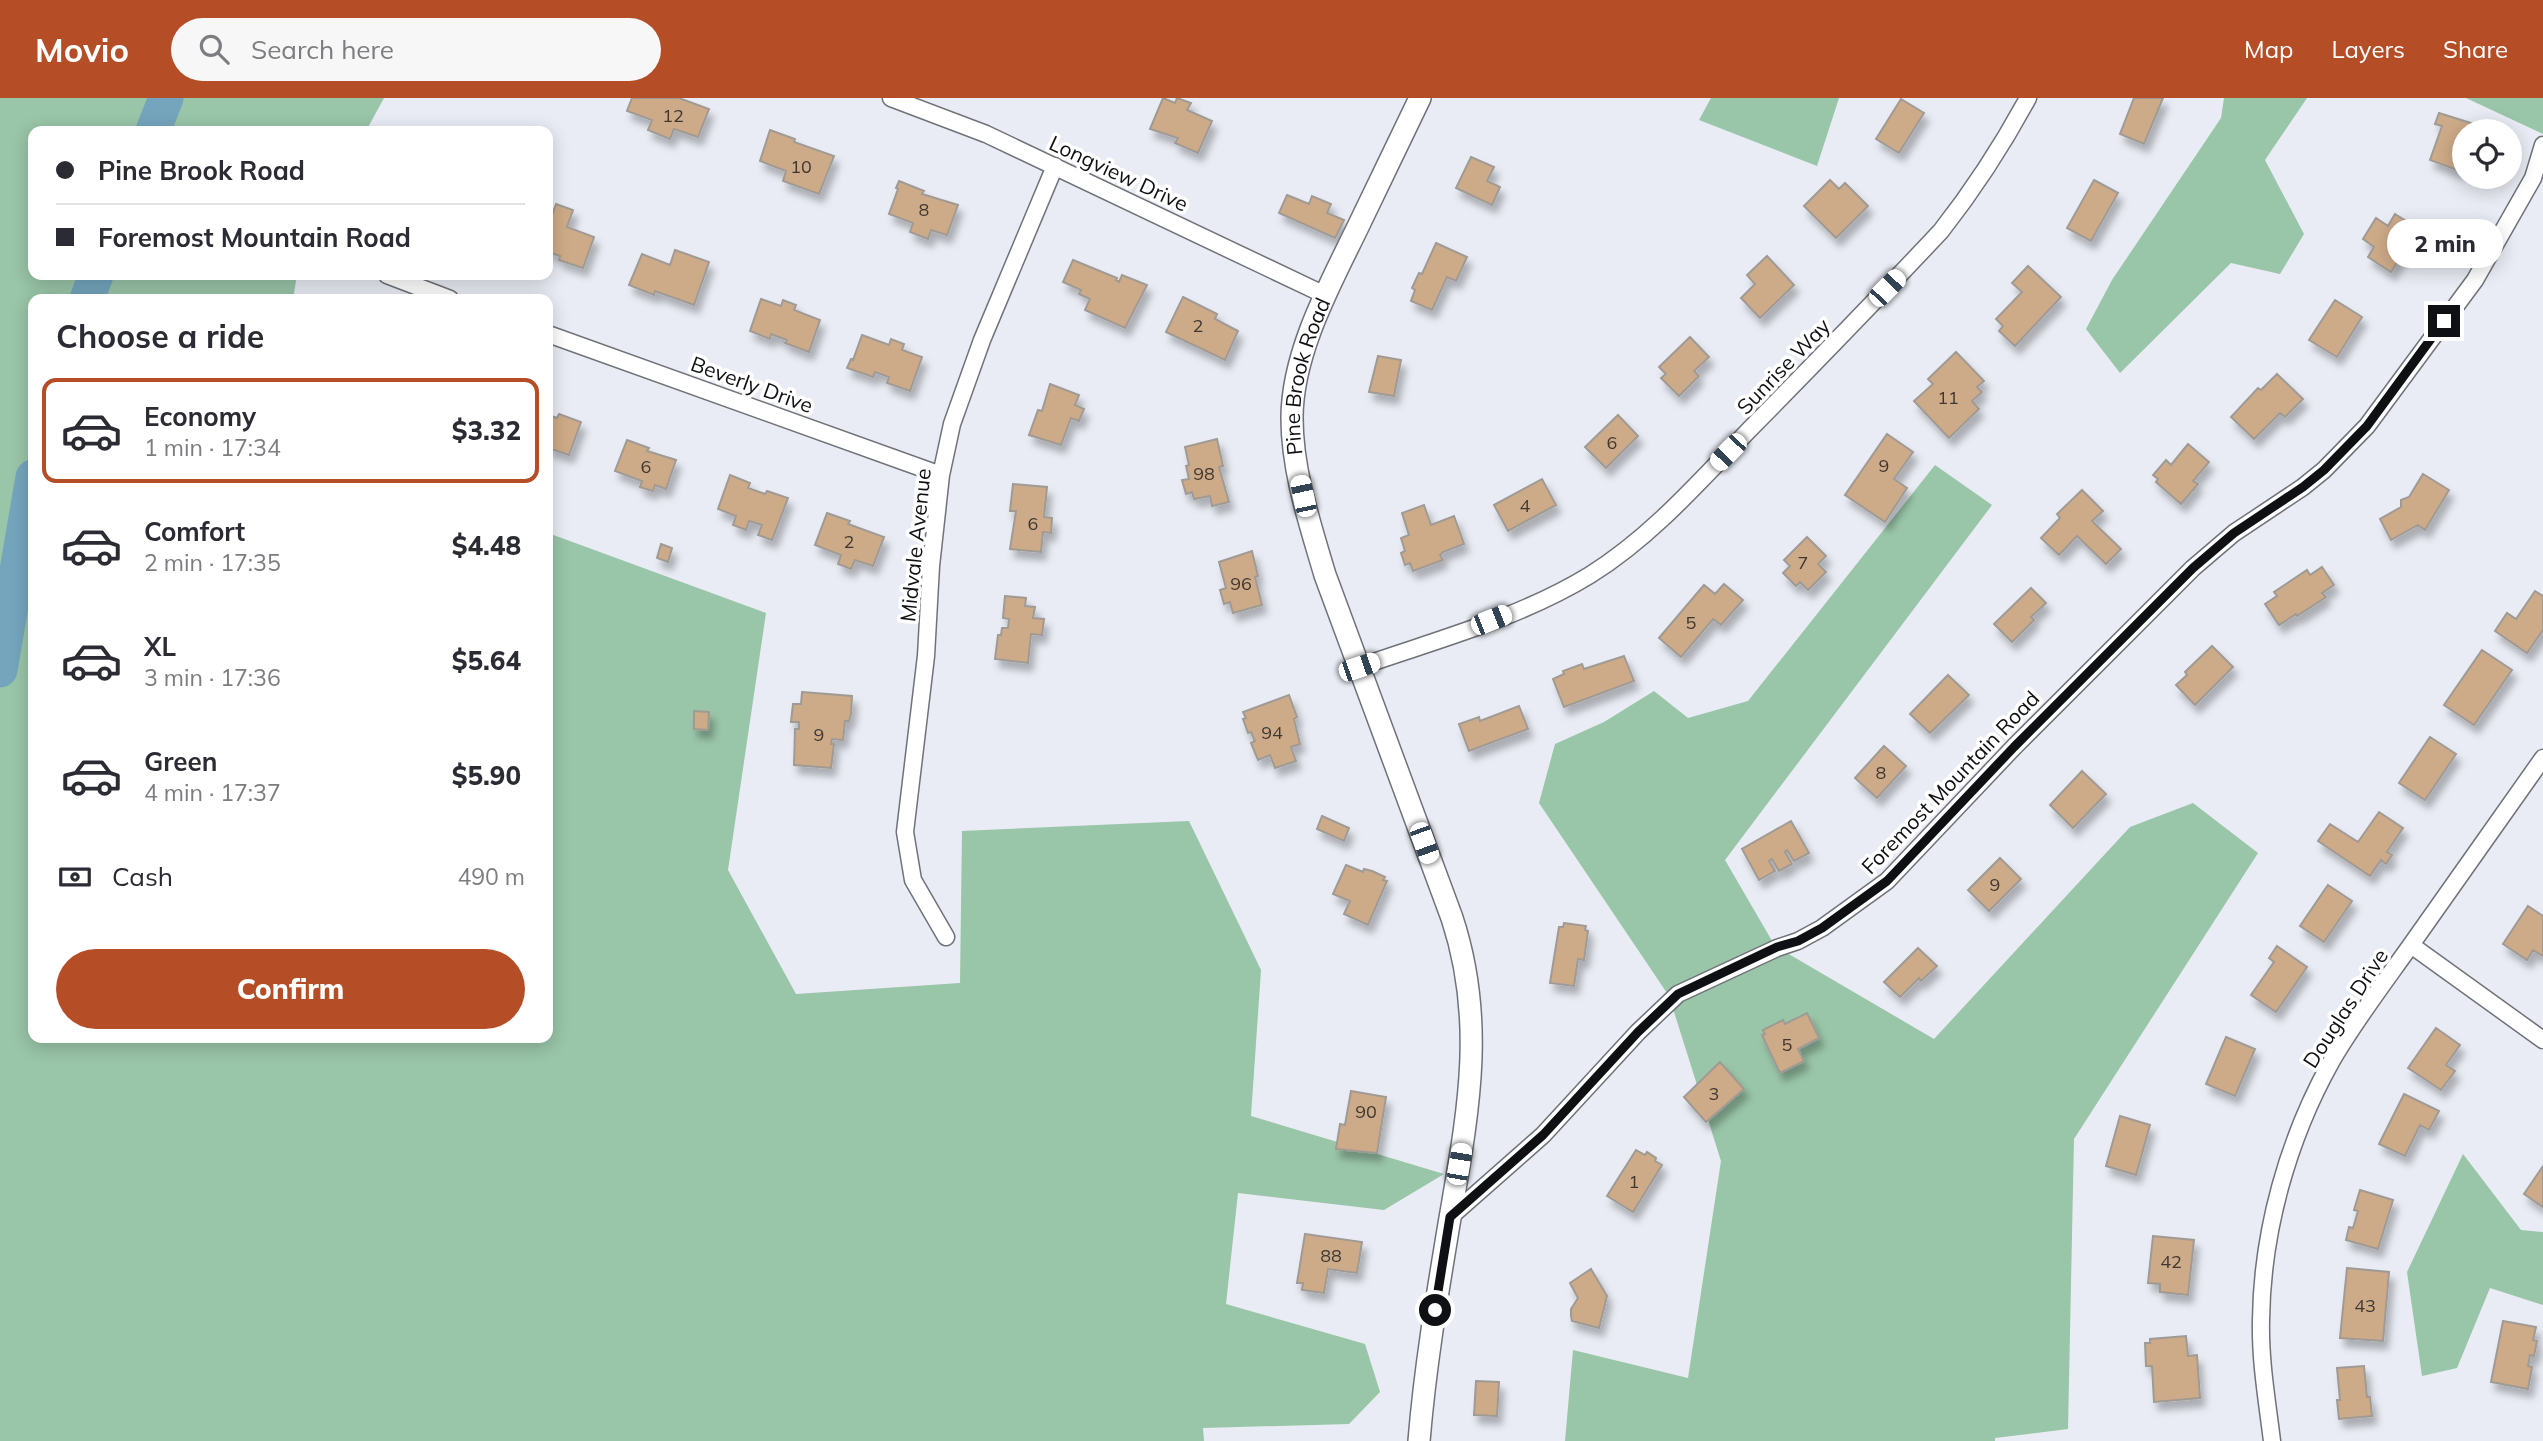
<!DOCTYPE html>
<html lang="en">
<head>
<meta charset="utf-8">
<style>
	body { margin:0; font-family:Mulish,sans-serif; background:#f7f7f7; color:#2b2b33; height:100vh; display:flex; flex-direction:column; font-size:26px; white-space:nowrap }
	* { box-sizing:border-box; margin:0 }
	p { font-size:23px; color:#7c7c81 }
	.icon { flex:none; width:38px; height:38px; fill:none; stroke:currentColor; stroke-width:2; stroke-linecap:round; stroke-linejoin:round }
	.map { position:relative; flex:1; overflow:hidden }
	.drawer { position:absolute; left:28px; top:196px; width:525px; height:749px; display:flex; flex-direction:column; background:#fff; border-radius:14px; box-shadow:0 4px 18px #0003 }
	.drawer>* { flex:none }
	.hud { position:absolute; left:28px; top:28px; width:525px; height:154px; border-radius:14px; box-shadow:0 4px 18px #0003; display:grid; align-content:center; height:154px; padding:0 28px; background:#fff }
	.fabs { position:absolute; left:2452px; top:21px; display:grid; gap:14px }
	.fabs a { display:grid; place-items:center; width:70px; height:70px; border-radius:50%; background:#fff; box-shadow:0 4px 18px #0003; font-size:35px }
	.end { position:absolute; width:32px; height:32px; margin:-16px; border:9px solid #0f1013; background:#fff; box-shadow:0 0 0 4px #fff }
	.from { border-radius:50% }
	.bubble { position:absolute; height:49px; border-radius:24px; background:#fff; box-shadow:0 4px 18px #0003; font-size:23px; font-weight:800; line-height:49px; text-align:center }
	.car { position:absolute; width:21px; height:42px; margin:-21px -10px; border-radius:9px; box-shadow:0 0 5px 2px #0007; background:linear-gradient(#fff 24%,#345 0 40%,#fff 0 76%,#345 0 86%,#fff 0) }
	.hud b { display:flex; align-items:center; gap:24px; height:66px; font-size:26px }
	.hud b+b { border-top:2px solid #e1e1e2 }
	.hud i { width:18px; height:18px; background:#2b2b33 }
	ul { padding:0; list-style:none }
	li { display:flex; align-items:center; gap:21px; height:105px; margin:0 14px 10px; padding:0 14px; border:4px solid transparent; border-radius:14px }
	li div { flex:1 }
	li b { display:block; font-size:26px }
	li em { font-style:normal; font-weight:800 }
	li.selected { border-color:#b54e27 }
	li>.icon { width:63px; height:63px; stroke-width:1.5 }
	h2 { padding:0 28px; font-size:32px; line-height:84px }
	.pay { display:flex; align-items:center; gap:18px; height:77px; padding:0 28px; font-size:26px }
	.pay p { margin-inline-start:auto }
	.button { display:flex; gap:14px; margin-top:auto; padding:14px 28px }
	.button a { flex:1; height:80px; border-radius:42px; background:#b54e27; color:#fff; font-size:28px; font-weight:800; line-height:80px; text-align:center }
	header { display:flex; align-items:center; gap:42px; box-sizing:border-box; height:98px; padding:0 35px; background:#b54e27; color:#fff }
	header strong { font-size:33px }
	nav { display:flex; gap:38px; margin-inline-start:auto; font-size:24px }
	.search { width:490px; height:63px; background:#f7f7f7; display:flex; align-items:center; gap:18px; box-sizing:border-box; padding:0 24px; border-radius:38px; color:#7c7c81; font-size:26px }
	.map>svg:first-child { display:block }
	.forest { fill:#99c5a8 }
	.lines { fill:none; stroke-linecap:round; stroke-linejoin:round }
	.river { stroke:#74a5bd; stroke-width:35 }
	.building { fill:#ceab88; stroke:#a09a95; stroke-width:2; filter:url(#shadow) }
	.minor-casing { stroke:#707279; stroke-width:19 }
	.tertiary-casing { stroke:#707279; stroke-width:24 }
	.minor { stroke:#fff; stroke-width:16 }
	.tertiary { stroke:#fff; stroke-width:21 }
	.route { stroke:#0f1013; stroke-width:9 }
	.labels { text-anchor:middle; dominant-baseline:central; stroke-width:7; stroke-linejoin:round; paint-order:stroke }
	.number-label { font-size:18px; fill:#3f3730 }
	.street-label { font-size:21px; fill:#0f1013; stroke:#fff }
</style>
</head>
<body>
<header>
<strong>Movio</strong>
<div class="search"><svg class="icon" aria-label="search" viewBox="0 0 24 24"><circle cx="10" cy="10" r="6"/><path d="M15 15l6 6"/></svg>Search here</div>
<nav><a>Map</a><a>Layers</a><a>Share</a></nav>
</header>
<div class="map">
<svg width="2543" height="1343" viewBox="0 0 2543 1343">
	<defs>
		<filter id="shadow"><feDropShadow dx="4.5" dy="8" stdDeviation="3.5" flood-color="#0004"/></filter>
	</defs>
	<rect width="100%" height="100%" fill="#e9ecf4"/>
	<path class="forest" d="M0 0H384L366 33H33V177H297L293 201H33V940H548V435L766 515 728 772 796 896 960 885 962 733 1189 723 1261 872 1251 1018 1444 1076 1384 1112 1238 1095 1226 1206 1365 1246 1380 1294 1349 1326 1203 1330 1204 1343H0Z
		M1711 0H1839L1817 68 1699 22Z
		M2224 0H2307L2265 62 2304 136 2280 176 2231 165 2120 275 2086 231 2112 182 2221 20Z
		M2466 0H2543V36Z
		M1935 367 1992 407 1725 762 1775 848 1934 941 2130 729 2193 705 2258 755 2074 1041 2068 1331 1995 1340V1343H1565L1573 1252 1688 1280 1721 1063 1669 898 1539 705 1555 646 1604 624 1654 593 1688 620 1748 603Z
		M2463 1056 2521 1132 2543 1134V1207L2490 1190 2457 1270 2422 1278 2407 1174Z"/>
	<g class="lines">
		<path class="river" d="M153 33 166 0
			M87 201 96 177
			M0 572 33 379"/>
	</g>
	<path class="building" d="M632 0H679L709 11 698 39 674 31 670 41 648 32 652 22 627 13Z
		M1163 0 1175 5 1177 0 1191 5 1187 12 1212 23 1198 55 1175 45 1178 40 1150 31Z
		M2134 0H2163L2144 46 2120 36Z
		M1901 1 1924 15 1899 55 1876 41Z
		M2439 15 2477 27 2475 33H2464V62L2460 73 2430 62 2442 28 2435 26Z
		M770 32 795 41 794 44 834 58 819 96 783 83 786 73 760 63Z
		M1471 59 1494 69 1487 83 1500 89 1492 107 1456 90Z
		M1830 82 1839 91 1845 85 1868 108 1836 140 1804 108Z
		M2094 82 2118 95 2091 143 2067 130Z
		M899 83 924 93 922 96 958 107 947 137 931 132 928 141 910 134 913 125 889 116 898 91 896 90Z
		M1287 97 1309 106 1312 98 1331 106 1327 115 1344 122 1335 140 1279 115Z
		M556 106 573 112 567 129 594 139 583 170 559 162 560 158 548 154V122L550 123Z
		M2395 116 2419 131 2391 174 2368 159 2374 149 2363 141 2376 120 2388 128Z
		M1436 145 1467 159 1456 183 1447 179 1432 212 1411 203 1415 192 1412 190 1419 175 1422 176Z
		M675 152 709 164 694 207 655 193 654 197 629 187 642 156 670 167Z
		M1767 158 1794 187 1760 220 1741 200 1755 186 1747 177Z
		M1073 162 1117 180 1116 182 1119 184 1122 177 1147 187 1125 230 1085 212 1090 201 1079 196 1081 192 1063 184Z
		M2028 168 2061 199 2015 248 1999 233 2003 228 1996 221 2022 194 2012 185Z
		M1183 199 1217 216 1215 221 1238 233 1225 262 1166 234Z
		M761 201 781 208 783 202 796 207 794 212 820 222 809 254 785 245 787 242 771 236 770 241 750 233Z
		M2335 202 2362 219 2337 259 2309 242Z
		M862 237 889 247 891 241 904 246 902 252 922 259 910 293 887 285 889 279 875 274 873 279 847 270 851 261 853 262Z
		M1690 239 1709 259 1694 273 1699 278 1679 298 1661 280 1666 276 1659 269Z
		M1956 254 1984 283 1977 289 1982 294 1972 303 1979 311 1949 340 1914 303 1933 286 1928 281Z
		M1378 258 1401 262 1394 298 1369 294Z
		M2277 276 2303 301 2285 319 2280 315 2254 341 2231 319 2258 290 2261 292Z
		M1050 286 1079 297 1075 307 1084 311 1079 323 1071 320 1061 347 1029 337 1038 312 1042 313Z
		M559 316 581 324 569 357 548 350V317L557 320Z
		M1618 317 1638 338 1606 370 1585 349Z
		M1887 336 1913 354 1894 381 1907 390 1885 424 1845 397Z
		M1217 341 1223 368 1219 369 1229 404 1212 408 1210 398 1194 401 1192 394 1186 396 1182 382 1189 381 1186 368 1189 367 1185 349Z
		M627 342 649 350 647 353 676 362 666 391 655 387 653 393 640 389 642 383 615 373Z
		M2188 346 2209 364 2193 383 2198 386 2181 406 2156 384 2158 381 2153 377 2166 362 2171 367Z
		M2423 376 2449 392 2425 432 2418 427 2391 442 2380 421 2401 409V402L2409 399Z
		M730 377 750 385 748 390 765 396 767 393 788 400 772 442 758 437 762 427 749 423 746 432 733 427 736 418 718 411Z
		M1542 381 1556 407 1508 433 1494 407Z
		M1013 386 1047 389 1044 419 1052 420 1051 435 1043 434 1041 454 1010 451 1016 413H1010Z
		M2082 392 2103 413 2092 423 2121 451 2106 466 2077 438 2059 457 2041 440 2060 420 2057 416Z
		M1424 407 1431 427 1454 418 1464 446 1443 454 1440 457 1443 462 1413 473 1410 465 1405 467 1401 455 1405 453 1401 440 1409 437 1402 415Z
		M827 415 850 423 848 426 884 439 873 468 855 462 851 471 838 466 841 457 815 447Z
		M1807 439 1826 458 1818 466 1826 474 1808 492 1800 484 1796 488 1783 475 1790 468 1784 462Z
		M661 446 672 450 668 464 657 460Z
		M1252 453 1258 478 1255 479 1262 507 1233 515 1230 504 1224 506 1220 492 1226 490 1219 464Z
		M2322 469 2334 487 2322 495 2326 499 2297 518 2296 516 2279 527 2265 506 2277 498 2274 494 2307 472 2310 477Z
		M1724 486 1743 502 1721 527 1713 521 1681 559 1659 540 1704 487 1715 496Z
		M2031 490 2046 505 2031 519 2034 522 2012 544 1994 526Z
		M2535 493 2543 498V532L2527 555 2495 533 2507 515 2516 521Z
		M1005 498 1026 500 1025 508 1035 509 1033 520 1044 521 1042 537 1031 536 1028 565 995 561 998 537H1001L1002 530H1008L1009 521 1003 520Z
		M2212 548 2233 569 2195 607 2176 587 2187 577 2185 574Z
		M2482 552 2512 572 2474 627 2444 607Z
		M1624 558 1634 583 1564 609 1553 581 1564 576 1563 573 1582 566 1584 571Z
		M1948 577 1969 597 1930 635 1910 616Z
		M802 594 852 598 851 616 849 623H845L843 642 832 641 831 646H834L831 670 794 667 795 631H799V624H791L793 606H801Z
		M1289 597 1297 619 1294 621 1300 646 1291 649 1296 663 1275 670 1270 657 1258 662 1251 645 1255 643 1251 634 1248 635 1243 621 1246 620 1243 614Z
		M1519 608 1528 631 1469 653 1459 626 1479 619 1480 623Z
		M694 613 709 614 708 632 694 631Z
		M2430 639 2456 656 2425 702 2399 685Z
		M1884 648 1906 668 1877 700 1855 680Z
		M2082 673 2106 696 2073 730 2050 707Z
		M2379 714 2403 730 2387 754 2392 757 2386 766 2381 762 2370 778 2318 743 2330 726 2358 744Z
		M1322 718 1349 730 1344 743 1317 731Z
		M1791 723 1809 755 1794 763 1787 752 1785 754 1792 766 1779 773 1772 761 1769 763 1775 773 1759 782 1742 751Z
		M2000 760 2021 781 1989 813 1968 792Z
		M1346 767 1363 774 1364 771 1372 773 1385 779 1383 782 1387 783 1368 827 1344 816 1350 803 1333 796Z
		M2328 787 2352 803 2324 844 2300 828Z
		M2528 808 2543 818V858L2533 852 2527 862 2503 846Z
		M1564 825 1586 828 1585 832 1588 833 1584 862 1578 861 1574 888 1550 885 1559 829H1563Z
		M2277 848 2307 869 2276 914 2251 897 2274 864 2269 860Z
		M1918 850 1937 868 1921 883 1919 880 1900 899 1884 884Z
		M1807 915 1819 940 1798 951 1804 963 1780 975 1762 937 1765 936 1763 932 1783 922 1785 926Z
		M2436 930 2460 947 2446 967 2455 973 2441 992 2408 970Z
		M2226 939 2255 951 2235 998 2206 986Z
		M1720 964 1744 991 1706 1024 1684 999Z
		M1351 993 1386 999 1377 1055 1336 1051 1340 1026 1345 1027Z
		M2404 996 2439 1013 2429 1032 2420 1027 2405 1058 2379 1046Z
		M2120 1018 2150 1027 2136 1077 2106 1068Z
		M1636 1052 1645 1057 1647 1054 1656 1060 1655 1063 1662 1067 1633 1114 1607 1098Z
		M2543 1068V1109L2524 1096Z
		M2360 1092 2393 1102 2378 1151 2346 1142 2349 1129 2353 1130 2358 1113 2354 1112Z
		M1305 1136 1362 1144 1357 1175 1328 1171 1324 1195 1302 1192 1303 1185H1297Z
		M2153 1138 2194 1142 2188 1197 2160 1194V1186L2148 1185Z
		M2347 1170 2389 1174 2383 1243 2340 1240Z
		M1591 1171 1607 1198 1599 1230 1572 1223 1571 1218V1211L1578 1200 1570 1185Z
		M2503 1223 2536 1229 2533 1242 2537 1243 2534 1258 2530 1257 2528 1268 2532 1269 2528 1291 2491 1284Z
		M2186 1238 2188 1258 2197 1257 2200 1300 2154 1304 2152 1268H2146L2145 1245H2150V1241Z
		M2364 1268 2367 1299H2370L2372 1318 2339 1321 2337 1302H2340L2337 1270Z
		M1476 1283 1499 1284 1497 1318 1474 1317Z"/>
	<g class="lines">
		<defs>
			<path id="minor" d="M891 0 986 36 1325 197
				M387 177 450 201
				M548 236 941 377
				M1359 569C1436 542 1520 520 1590 477 1651 439 1700 383 1750 331 1814 266 1878 200 1941 133 1974 91 2002 48 2028 0
				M946 839 913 782 905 734 926 558 931 468 941 377 952 326 982 242 1055 68
				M2411 847 2543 942
				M1450 1119 1543 1037 1638 934 1678 896 1777 850 1798 843 1822 830 1887 783 2014 649 2193 470 2234 435 2303 389 2324 372 2367 328 2475 182 2533 80 2543 47
				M2272 1343C2267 1302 2260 1263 2261 1222 2262 1133 2288 1041 2331 964 2355 922 2390 877 2418 837 2460 778 2501 719 2543 660"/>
			<g id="tertiary">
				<path id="s1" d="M1419 1343C1425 1270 1437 1198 1449 1126 1467 1020 1487 926 1452 820L1325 477C1310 426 1292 373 1292 320 1292 257 1328 190 1355 135 1377 90 1398 45 1420 0"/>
			</g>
		</defs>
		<use href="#minor" class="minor-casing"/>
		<use href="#tertiary" class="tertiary-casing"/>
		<use href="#minor" class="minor"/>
		<use href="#tertiary" class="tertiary"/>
	</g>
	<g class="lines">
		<path class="route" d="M1435 1212 1450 1119 1543 1037 1638 934 1678 896 1777 849 1798 843 1822 830 1887 783 2014 649 2193 470 2234 435 2303 389 2324 372 2367 328 2444 223"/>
	</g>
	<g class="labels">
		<g class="number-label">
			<text x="673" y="17">12</text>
			<text x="801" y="68">10</text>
			<text x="924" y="111">8</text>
			<text x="1198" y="227">2</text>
			<text x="1948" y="299">11</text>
			<text x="1612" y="344">6</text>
			<text x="1884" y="367">9</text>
			<text x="646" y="368">6</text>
			<text x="1204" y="375">98</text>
			<text x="1525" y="407">4</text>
			<text x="1033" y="425">6</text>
			<text x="849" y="443">2</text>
			<text x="1803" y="464">7</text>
			<text x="1241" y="485">96</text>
			<text x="1691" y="524">5</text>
			<text x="1272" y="634">94</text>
			<text x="819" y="636">9</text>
			<text x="1881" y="674">8</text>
			<text x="1995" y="786">9</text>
			<text x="1787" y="946">5</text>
			<text x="1714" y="995">3</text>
			<text x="1366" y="1013">90</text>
			<text x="1634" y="1083">1</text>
			<text x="1331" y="1157">88</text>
			<text x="2171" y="1163">42</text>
			<text x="2365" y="1207">43</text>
		</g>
		<g class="street-label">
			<text transform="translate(1119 75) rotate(25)">Longview Drive</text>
			<text transform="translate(1783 268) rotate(-46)">Sunrise Way</text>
			<text stroke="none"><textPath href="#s1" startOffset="1099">Pine Brook Road</textPath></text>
			<text transform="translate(752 286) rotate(20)">Beverly Drive</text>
			<text transform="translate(915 447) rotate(-84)">Midvale Avenue</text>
			<text transform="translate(1950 684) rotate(-46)">Foremost Mountain Road</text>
			<text transform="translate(2345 910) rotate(-57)">Douglas Drive</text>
		</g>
	</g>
</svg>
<div class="fabs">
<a><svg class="icon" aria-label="locate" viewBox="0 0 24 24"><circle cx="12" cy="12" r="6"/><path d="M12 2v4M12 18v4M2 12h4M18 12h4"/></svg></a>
</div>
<i class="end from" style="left:1435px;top:1212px"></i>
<i class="end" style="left:2444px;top:223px"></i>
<div class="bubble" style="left:2387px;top:121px;width:116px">2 min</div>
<i class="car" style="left:1887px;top:190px;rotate:44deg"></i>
<i class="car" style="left:1728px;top:354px;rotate:224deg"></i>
<i class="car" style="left:1303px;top:398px;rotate:348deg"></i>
<i class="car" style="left:1491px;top:522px;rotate:68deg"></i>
<i class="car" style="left:1359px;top:569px;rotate:71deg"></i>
<i class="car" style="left:1424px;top:745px;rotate:160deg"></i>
<i class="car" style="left:1459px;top:1066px;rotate:10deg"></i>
<div class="hud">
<b><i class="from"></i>Pine Brook Road</b>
<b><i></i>Foremost Mountain Road</b>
</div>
<section class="drawer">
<h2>Choose a ride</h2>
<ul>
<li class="selected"><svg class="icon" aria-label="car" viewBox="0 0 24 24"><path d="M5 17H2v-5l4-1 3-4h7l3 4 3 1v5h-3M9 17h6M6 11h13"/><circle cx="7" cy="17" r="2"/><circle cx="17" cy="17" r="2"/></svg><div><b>Economy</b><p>1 min · 17:34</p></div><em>$3.32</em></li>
<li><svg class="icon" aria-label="car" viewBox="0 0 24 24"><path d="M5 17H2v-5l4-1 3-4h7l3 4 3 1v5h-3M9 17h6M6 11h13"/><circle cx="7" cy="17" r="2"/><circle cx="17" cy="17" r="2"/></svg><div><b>Comfort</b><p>2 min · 17:35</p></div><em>$4.48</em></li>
<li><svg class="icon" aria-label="car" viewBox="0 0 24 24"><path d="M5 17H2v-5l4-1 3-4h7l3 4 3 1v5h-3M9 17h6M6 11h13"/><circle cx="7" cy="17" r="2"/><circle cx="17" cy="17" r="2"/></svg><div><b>XL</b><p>3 min · 17:36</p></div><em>$5.64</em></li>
<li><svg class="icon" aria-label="car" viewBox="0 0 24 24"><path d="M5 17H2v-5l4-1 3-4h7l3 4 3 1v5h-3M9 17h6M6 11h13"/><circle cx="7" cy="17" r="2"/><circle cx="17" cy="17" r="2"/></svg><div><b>Green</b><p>4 min · 17:37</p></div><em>$5.90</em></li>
</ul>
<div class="pay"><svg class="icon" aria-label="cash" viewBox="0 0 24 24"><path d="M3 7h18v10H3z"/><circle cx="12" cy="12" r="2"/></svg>Cash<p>490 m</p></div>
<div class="button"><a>Confirm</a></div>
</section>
</div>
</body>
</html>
